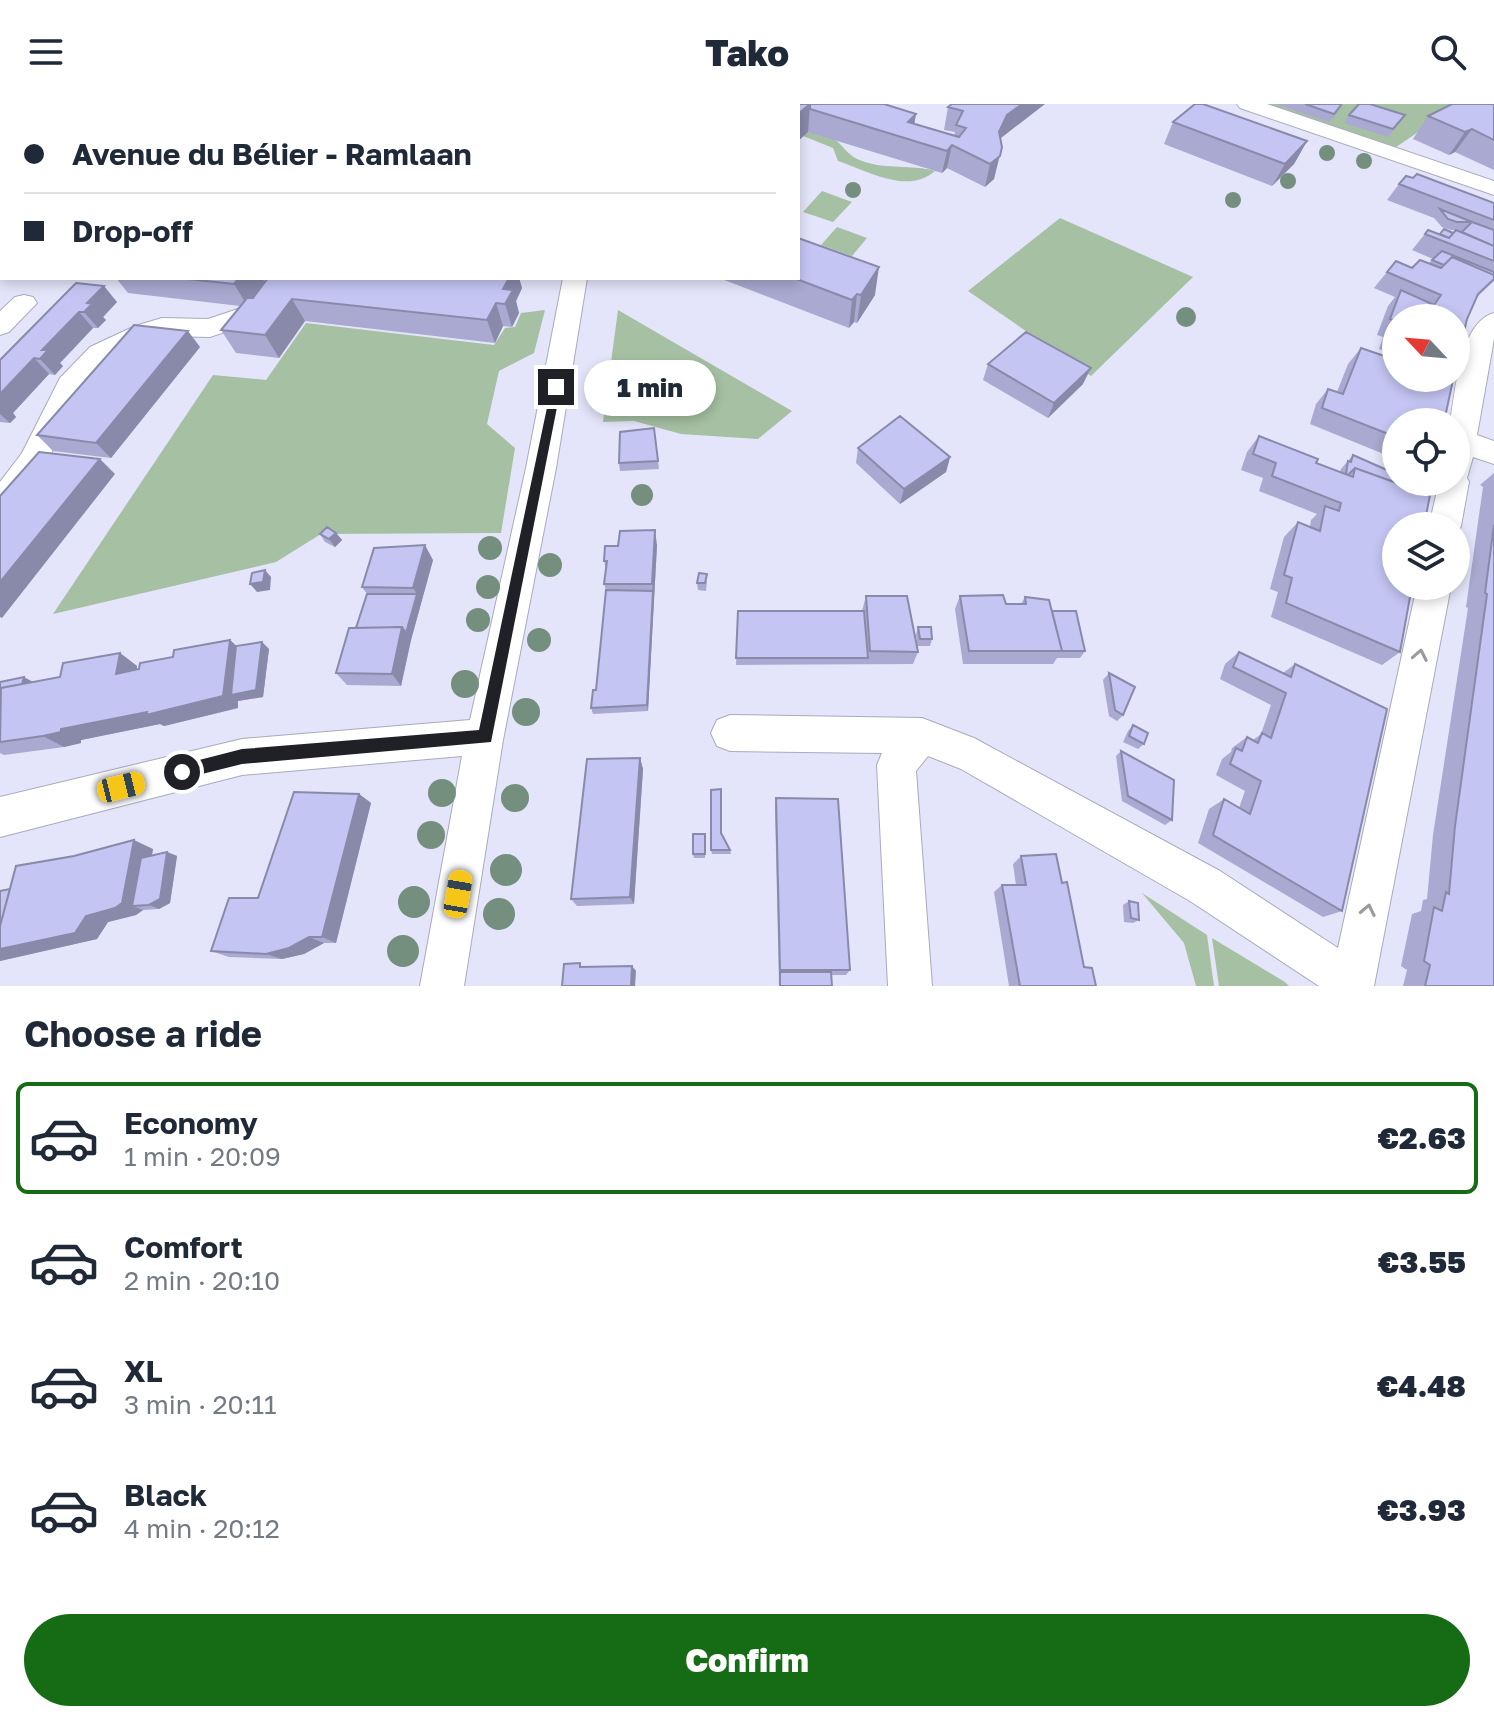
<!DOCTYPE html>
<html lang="en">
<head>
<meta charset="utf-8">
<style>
	body { margin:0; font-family:"Golos Text",sans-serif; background:#f2f2f3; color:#1f2937; height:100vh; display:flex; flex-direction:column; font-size:30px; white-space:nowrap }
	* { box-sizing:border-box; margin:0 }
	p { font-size:26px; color:#747a83 }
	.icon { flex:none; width:44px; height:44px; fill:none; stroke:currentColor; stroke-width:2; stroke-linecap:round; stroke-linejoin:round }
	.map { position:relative; height:882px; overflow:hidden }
	.panel { display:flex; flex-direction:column; background:#fff; flex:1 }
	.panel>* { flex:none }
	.guide { position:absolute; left:0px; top:0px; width:800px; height:176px; box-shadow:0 4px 12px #0003; display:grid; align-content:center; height:176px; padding:0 24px; background:#fff }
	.needle { width:52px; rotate:296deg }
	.tools { position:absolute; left:1382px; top:200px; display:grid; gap:16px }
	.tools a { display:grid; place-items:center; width:88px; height:88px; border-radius:50%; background:#fff; box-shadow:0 4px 12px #0003; font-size:40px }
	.end { position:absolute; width:36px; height:36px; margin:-18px; border:10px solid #202027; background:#fff; box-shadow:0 0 0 4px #fff }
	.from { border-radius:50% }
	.bubble { position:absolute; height:56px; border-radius:28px; background:#fff; box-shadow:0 4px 12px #0003; font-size:26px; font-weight:800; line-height:56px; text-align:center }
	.car { position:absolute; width:24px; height:48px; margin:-24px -12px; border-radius:10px; box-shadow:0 0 6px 2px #0007; background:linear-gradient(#f5c518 24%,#345 0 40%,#f5c518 0 76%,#345 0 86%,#f5c518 0) }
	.guide b { display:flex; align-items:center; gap:28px; height:76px; font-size:30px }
	.guide b+b { border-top:2px solid #e0e1e3 }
	.guide i { width:20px; height:20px; background:#1f2937 }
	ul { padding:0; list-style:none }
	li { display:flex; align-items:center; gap:24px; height:112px; margin:0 16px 12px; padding:0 8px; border:4px solid transparent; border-radius:12px }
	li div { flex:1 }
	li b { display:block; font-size:30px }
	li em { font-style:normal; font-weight:800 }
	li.current { border-color:#166c15 }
	li>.icon { width:72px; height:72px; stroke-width:1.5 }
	h2 { padding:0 24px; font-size:36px; line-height:96px }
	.primary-button { display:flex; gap:16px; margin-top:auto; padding:16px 24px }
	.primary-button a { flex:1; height:92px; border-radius:48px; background:#166c15; color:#fff; font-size:32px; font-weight:800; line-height:92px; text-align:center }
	header { display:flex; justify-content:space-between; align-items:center; height:104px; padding:0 24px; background:#fff; font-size:36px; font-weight:800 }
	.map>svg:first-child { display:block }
	.green { fill:#a5c0a3 }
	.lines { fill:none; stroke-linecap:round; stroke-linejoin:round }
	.minor-casing { stroke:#aaaabe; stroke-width:2 }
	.minor { fill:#fff; fill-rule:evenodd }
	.tree { fill:#748f7d }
	.wall { fill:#a9a9d1 }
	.shaded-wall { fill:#898aaa }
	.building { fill:#c4c5f3; stroke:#898aaa; stroke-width:2 }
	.oneway { stroke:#9b9b9e }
	.route { fill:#202027 }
</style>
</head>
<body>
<header><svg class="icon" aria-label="menu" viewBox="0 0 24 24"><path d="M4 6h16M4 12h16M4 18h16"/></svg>Tako<svg class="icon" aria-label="search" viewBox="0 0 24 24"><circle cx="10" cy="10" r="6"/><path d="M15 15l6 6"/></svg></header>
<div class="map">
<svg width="1494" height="882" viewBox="0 0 1494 882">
	<rect width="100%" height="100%" fill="#e4e5fa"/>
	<path class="green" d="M1267 0H1460L1396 43Z
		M808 28C817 30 831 32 838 38 846 46 850 53 862 57 887 66 911 60 935 67 908 91 868 67 838 57L833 44 803 32Z
		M822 87 852 98 833 118 803 108Z
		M1060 114 1193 173 1091 272 968 187Z
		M837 123 867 134 852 152 821 141Z
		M545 206 534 249 499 267 487 320 515 344 501 429 321 430 276 458 53 510 213 271 266 276 306 219 494 241 505 224 515 223 521 209Z
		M618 206 792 307 758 335 681 330 634 317 603 318Z
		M1142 789 1207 831 1214 882H1196L1184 839Z
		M1212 834 1285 878 1289 882H1219Z"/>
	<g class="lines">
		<defs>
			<path id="minor" d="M41 0H61L40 2Z
				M325 0H346L324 2Z
				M595 0H617L594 2Z
				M1237 0H1267L1494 77V91L1240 4Z
				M0 46H2V58H0Z
				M273 174H298L268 213 210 233 162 232 108 255 82 286 44 364 11 410 0 413V378L22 349 60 274 90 243 135 222 162 214 208 215 250 201Z
				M563 174H587L556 364 503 636 464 882H420L462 652 242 671 0 733V693L242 635 470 616 526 364Z
				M24 191 33 193 37 199 9 228 0 231V207L15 193Z
				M1494 209V235L1477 331 1494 337V360L1473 353 1467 374 1469 378 1461 422 1456 431V422H1429L1439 378H1456V318H1450C1456 287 1459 219 1494 209Z
				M1417 482H1451L1374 882H1319L1190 797 961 665 928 652 916 667 932 882H888L877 661 882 649 730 647 717 642 711 629 717 616 730 611 922 614 974 634 1220 767 1338 844Z"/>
		</defs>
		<use href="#minor" class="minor-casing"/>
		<use href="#minor" class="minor"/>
	</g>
	<g class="tree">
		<circle cx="1327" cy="49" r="8"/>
		<circle cx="1364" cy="57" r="8"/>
		<circle cx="1288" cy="77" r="8"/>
		<circle cx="853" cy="86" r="8"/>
		<circle cx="1233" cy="96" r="8"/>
		<circle cx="1186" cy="213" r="10"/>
		<circle cx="642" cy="391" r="11"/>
		<circle cx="490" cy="444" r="12"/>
		<circle cx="550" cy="461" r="12"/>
		<circle cx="488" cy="483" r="12"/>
		<circle cx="478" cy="516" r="12"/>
		<circle cx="539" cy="536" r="12"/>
		<circle cx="465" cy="580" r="14"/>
		<circle cx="526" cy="608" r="14"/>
		<circle cx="442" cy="689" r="14"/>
		<circle cx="515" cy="694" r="14"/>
		<circle cx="431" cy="731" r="14"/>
		<circle cx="506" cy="766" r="16"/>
		<circle cx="414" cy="798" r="16"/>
		<circle cx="499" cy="810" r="16"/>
		<circle cx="403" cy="847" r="16"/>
	</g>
	<path class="wall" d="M952 0 1001 34 994 75 985 83 947 64 942 69 808 28 798 37V2L916 10 914 20 954 32 955 28 944 26 948 3Z
		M1276 0H1341L1337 9 1329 18Z
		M1494 0V66L1455 48 1449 51 1413 35 1428 12Z
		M1349 11H1405L1388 33 1344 19Z
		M1173 18 1307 37 1294 60 1272 82 1164 40Z
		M1399 80 1494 99V177L1477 193 1467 215 1458 253 1456 255V214H1396V355L1310 320 1316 300 1328 285 1337 288 1348 260 1361 244 1392 255 1394 250 1379 245 1383 233 1377 231 1388 202 1395 193 1374 184 1387 168 1429 159 1433 155 1412 146 1428 126 1439 131 1444 125 1453 129 1455 126H1451L1442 123 1434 114 1387 96Z
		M116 174H519L522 184 516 197 519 209 512 223 503 222 495 239 305 217 279 254 236 249 221 226 240 202 128 189Z
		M719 174H798L875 191 857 219 854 218 849 224Z
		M76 179 117 198 103 213 106 216 98 224H93L60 259 63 262 55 271 49 270 13 309 16 313 10 319 0 318V256Z
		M200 243 111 354 53 347 37 331Z
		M988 260 1083 280 1048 314 983 276Z
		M654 324 659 365 620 367 619 359Z
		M1259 332 1316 359 1340 368 1341 365 1353 351 1400 548 1382 561 1271 513 1278 488 1270 485 1284 433 1298 418 1310 423 1311 416 1317 410 1259 387 1263 374 1241 366 1247 348Z
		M858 344 950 353 946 368 900 400 856 359Z
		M1494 369V882H1403L1407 866 1401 862 1412 810 1421 807 1423 796 1427 795 1433 731 1468 504 1466 503 1483 383 1480 381Z
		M336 429 342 436 335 443 325 438 320 430Z
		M657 441 648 607 593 610 591 604 596 586 606 486 604 480 606 465 604 457Z
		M433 456 411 536 401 582 347 581 336 569 356 524 367 490 362 483Z
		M707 477 706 487 698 486 697 479Z
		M866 492 918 548 913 560 736 561 738 507H862Z
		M960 492 1006 500H1021L1025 493 1052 507 1085 547 1080 554H1057L1053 560H963L955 505Z
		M918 523 932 535 930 542H917L916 530Z
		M230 536 236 542 262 538 269 545 263 593 238 597V604L164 622 160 620 81 636V639L64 643 4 651 0 649V578H33L60 573 120 549 137 562V566L173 553Z
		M1239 548 1283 569 1295 560 1342 807 1323 813 1198 739 1209 705 1224 695 1239 704 1245 687 1216 671 1222 655 1231 648 1232 644 1247 633 1253 636 1261 630 1271 601 1220 575 1225 560Z
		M1109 569 1123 611 1117 617 1109 612 1103 576Z
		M1133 621 1144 640 1138 645 1123 638 1128 627Z
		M1121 647 1172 716 1165 721 1122 697 1116 652Z
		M640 654 643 665 634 800 577 802 571 795Z
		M359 690 371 699 336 839H324L304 850 282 855 229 853 211 847 258 794Z
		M776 694 850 866 846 871H831L832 882H779L775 704Z
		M721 729 730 746 731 750H712L711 746Z
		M705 730V754H694L693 750Z
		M153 745 152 751 167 748 177 752 170 799 159 805 143 806 136 811 108 818 97 835 0 857V787Z
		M1021 752 1062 779 1084 863 1096 882H1009L994 788 1002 781H1016L1013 760Z
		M1129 797 1139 816 1133 819 1124 818 1123 801Z"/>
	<path class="shaded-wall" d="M0 0H11L10 2H2V13L0 16Z
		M810 0 808 28 798 37V10Z
		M1022 0H1045L1001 34 993 50 999 28 1007 11Z
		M916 10 912 32 908 18Z
		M1472 25 1455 48 1449 51 1465 28Z
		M1307 37 1294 60 1272 82 1285 60Z
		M952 41 947 64 942 69 947 47Z
		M1002 43 994 75 985 83 990 60Z
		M879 163 875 191 857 219 861 191Z
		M239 174H262L266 180 248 203 234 180Z
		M509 174H519L522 184 516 197 519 209 512 223 505 200 503 185Z
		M104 182 117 198 103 213 106 216 98 224 84 208 87 199Z
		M857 190 854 218 849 224 852 196Z
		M292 195 305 217 279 254 265 231Z
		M496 199 503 222 495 239 487 216Z
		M79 208 93 224 60 259 63 262 55 271 40 255 42 246Z
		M188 227 200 243 111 354 96 339Z
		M34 254 49 270 13 309 16 313 10 319 0 310V290Z
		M1091 264 1083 280 1048 314 1054 299Z
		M950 353 946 368 900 400 904 385Z
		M100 355 115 370 2 514 0 513V478Z
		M655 426 657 441 648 607 647 601Z
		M336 429 342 436 335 443 329 435Z
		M425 441 433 456 411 536 406 529 417 490 413 484Z
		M265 466 271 473 270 486 257 488 250 480Z
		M402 523 411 536 401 582 392 570Z
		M230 536 244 549 262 538 269 545 263 593 238 597V604L164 622 160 620 81 636V639L64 643 43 632 61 625Z
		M120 549 137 562 134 582 116 570Z
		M24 573 35 579 9 637Z
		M640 654 643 665 634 800 630 793Z
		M359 690 371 699 336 839 322 833Z
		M134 736 153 745 143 801 132 802 143 806 136 811 108 818 97 835 0 857V845Z
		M167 748 177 752 170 799 159 805 149 801Z
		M309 833 324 839 304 850 282 855 266 850Z
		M632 862 636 867 635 882H631Z"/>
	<path class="building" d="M66 0H107L106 2H65Z
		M240 0H272L271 2H239Z
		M372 0H403L402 2H370Z
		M702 0H810L798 10V2H699Z
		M810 0H884L916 10 908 18 959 33 966 24 956 21 963 7 948 3 952 0H1022L1007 11 999 28 1002 43 1000 52 990 60 952 41 947 47 810 5Z
		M1195 0H1203L1307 37 1285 60 1173 18Z
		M1305 0H1339L1341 1 1334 10Z
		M1359 0H1370L1405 11 1393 25 1349 11Z
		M1452 0H1494V36L1472 25 1465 28 1428 12Z
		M1417 70 1494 99V116L1399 80 1406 72 1413 74Z
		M0 84H2V103H0Z
		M1440 105 1472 118H1457L1448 115Z
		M1472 118 1494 126V142L1462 128Z
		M1444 125 1453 129 1449 134 1440 130Z
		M1428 126 1449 134 1456 126 1494 142V157L1425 130Z
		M798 134 879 163 861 191 857 190 852 196 794 174H798Z
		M1442 147 1494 168V171L1452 153 1444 161 1432 156Z
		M1452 153 1494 171V175L1478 190 1467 215 1458 253 1456 252V214H1396V217L1390 215 1401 186 1434 201 1441 191 1387 168 1396 157 1412 164 1420 156 1441 164Z
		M178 174H239L234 180Z
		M268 174H509L503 185 513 186 505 200 496 199 487 216 292 195 265 231 221 226 247 194H253Z
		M76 179 104 182 87 199 92 200 84 208H79L42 246H48L40 255 34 254 0 290V256Z
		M1396 219V230L1392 229Z
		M134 221 188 227 96 339 37 331Z
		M1026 228 1091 264 1054 299 988 260Z
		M1361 244 1396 256V274H1447L1453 276 1444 318H1396V333L1322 304 1328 285 1343 290Z
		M900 312 950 353 904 385 858 344Z
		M654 324 658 357 619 359 620 328Z
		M1259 332 1318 355 1316 359 1353 373 1355 364 1430 391 1424 422H1396V482H1412L1400 548 1286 499 1292 474 1284 471 1298 418 1320 427 1325 402 1339 407 1341 399 1272 372 1276 359 1253 350Z
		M39 348 100 355 0 478V392Z
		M1353 351 1396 370V378H1422V388L1355 364 1348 371 1346 370 1348 357 1351 358Z
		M1494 421V882H1425L1430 861 1424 857 1434 803 1442 807 1446 788 1449 790 1455 722 1487 490 1485 489Z
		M327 423 336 429 329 435 320 430Z
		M655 426 652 480H604L607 457H604L605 442H618L620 427Z
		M425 441 413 484 362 483 374 444Z
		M265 466 263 478 250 480 252 469Z
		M699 469 707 470 705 479H697Z
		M606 486 653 487 647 601 591 604 593 586H596Z
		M367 490H417L406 529 402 523 356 524Z
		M1003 491 1006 500H1026L1025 493 1049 496 1062 547H969L960 492Z
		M866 492H907L918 548 870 547Z
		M738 507H864L868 554H736Z
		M1052 507H1076L1085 547H1056H1062Z
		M402 523 392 570 336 569 349 524Z
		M918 523H931L932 535H920Z
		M230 536 223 592 146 611 147 608 61 625V628L43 632 0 638 1 584 60 573 63 559 120 549 116 570 139 565 140 559 173 553 174 546Z
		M262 538 256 586 231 591 236 542Z
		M1239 548 1291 573 1295 560 1387 605 1342 807 1213 731 1224 695 1250 710 1261 677 1230 660 1236 644 1242 647 1247 633 1258 639 1262 629 1271 634 1286 589 1233 563Z
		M1109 569 1135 583 1123 611 1115 606Z
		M24 573 22 580 1 584 0 586V578Z
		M1133 621 1148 629 1144 640 1129 632Z
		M1121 647 1174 676 1172 716 1128 692Z
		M640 654 630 793 571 795 587 655Z
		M721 685V729L730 746H711V686Z
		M294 688 359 690 322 833H309L289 844 266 850 211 847 229 794H258Z
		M776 694 838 695 850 866H780Z
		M693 730H705V750H693Z
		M134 736 122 799 115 804 86 812 75 829 0 845V822L16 762 74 752Z
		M167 748 160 795 149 801 132 802 141 754Z
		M1056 750 1062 779 1067 778 1084 863 1092 864 1096 882H1020L1002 781H1026L1021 752Z
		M10 785 0 822V787Z
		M1129 797 1138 799 1139 816 1131 814Z
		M580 859V863L632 862 631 882H562L564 860Z
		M780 868H831L832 882H780Z"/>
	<defs><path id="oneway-chevron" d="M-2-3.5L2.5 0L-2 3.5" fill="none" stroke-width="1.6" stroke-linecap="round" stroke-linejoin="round" transform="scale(2)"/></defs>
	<g class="oneway">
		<use href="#oneway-chevron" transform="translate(1420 551) rotate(-79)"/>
		<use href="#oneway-chevron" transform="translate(1368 806) rotate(-78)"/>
	</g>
	<path class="route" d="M552 280 561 283 491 638 242 660 182 675 176 673V662L242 645 479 626Z"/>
</svg>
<div class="tools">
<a><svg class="needle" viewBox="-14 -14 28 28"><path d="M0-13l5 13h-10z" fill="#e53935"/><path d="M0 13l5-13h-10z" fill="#747a83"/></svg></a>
<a><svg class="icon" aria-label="locate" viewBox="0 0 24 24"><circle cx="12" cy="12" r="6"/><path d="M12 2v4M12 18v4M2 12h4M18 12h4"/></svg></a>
<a><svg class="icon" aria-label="layers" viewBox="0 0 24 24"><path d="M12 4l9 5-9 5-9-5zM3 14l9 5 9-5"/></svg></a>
</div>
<i class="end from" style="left:182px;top:668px"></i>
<i class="end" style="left:556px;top:283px"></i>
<div class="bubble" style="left:584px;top:256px;width:132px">1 min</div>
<i class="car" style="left:121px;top:683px;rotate:76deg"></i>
<i class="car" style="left:458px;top:790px;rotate:10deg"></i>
<div class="guide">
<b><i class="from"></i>Avenue du Bélier - Ramlaan</b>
<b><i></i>Drop-off</b>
</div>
</div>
<section class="panel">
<h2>Choose a ride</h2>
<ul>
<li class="current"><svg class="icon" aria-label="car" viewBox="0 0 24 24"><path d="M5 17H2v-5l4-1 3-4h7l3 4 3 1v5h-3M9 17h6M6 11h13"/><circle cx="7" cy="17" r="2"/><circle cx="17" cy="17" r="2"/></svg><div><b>Economy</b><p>1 min · 20:09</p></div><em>€2.63</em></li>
<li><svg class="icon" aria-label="car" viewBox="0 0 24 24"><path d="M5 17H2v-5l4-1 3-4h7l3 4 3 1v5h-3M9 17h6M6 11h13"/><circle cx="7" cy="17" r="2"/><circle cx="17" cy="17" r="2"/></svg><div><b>Comfort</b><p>2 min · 20:10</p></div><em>€3.55</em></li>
<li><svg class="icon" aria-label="car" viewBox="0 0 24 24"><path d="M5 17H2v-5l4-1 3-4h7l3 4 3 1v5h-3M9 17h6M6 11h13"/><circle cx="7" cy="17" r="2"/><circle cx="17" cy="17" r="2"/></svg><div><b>XL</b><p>3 min · 20:11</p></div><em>€4.48</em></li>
<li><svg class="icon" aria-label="car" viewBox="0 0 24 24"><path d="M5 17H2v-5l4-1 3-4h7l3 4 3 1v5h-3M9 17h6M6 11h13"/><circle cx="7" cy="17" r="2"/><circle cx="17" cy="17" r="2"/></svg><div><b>Black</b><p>4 min · 20:12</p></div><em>€3.93</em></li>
</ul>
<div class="primary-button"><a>Confirm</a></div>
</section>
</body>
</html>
